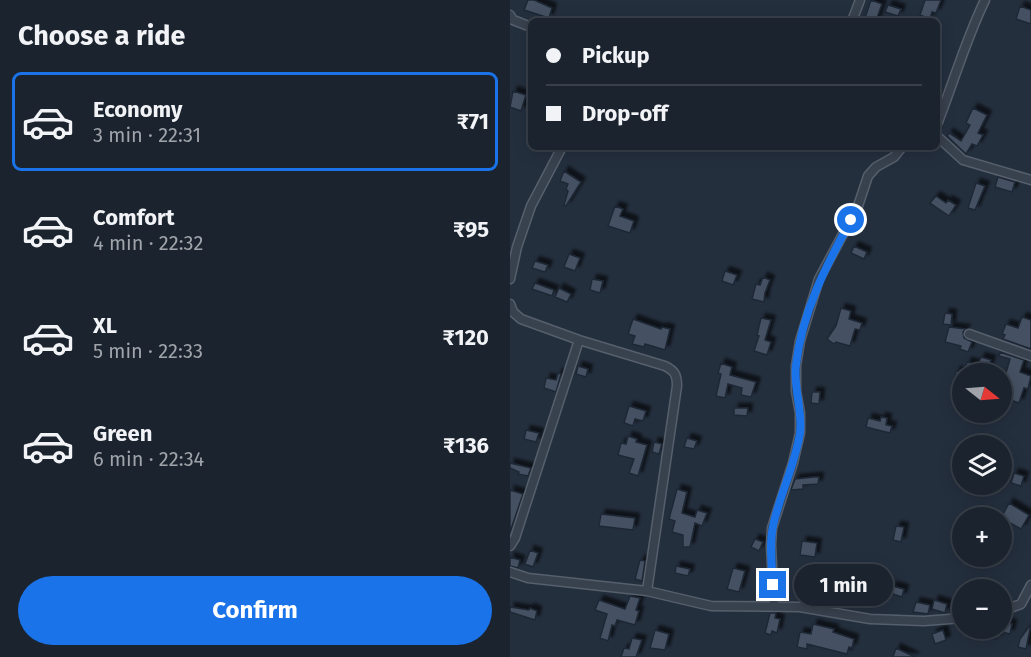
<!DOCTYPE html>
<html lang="en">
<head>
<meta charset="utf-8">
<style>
	body { margin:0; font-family:"Fira Sans",sans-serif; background:#242b36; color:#f1f3f6; height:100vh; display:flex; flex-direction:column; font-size:22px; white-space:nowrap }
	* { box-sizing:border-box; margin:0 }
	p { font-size:20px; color:#a0a4aa }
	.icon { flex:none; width:33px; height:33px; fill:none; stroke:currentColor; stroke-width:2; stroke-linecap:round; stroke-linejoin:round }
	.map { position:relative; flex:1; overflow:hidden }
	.drawer { display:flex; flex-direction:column; background:#1b232e; width:510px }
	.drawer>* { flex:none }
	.hud { position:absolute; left:18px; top:18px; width:412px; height:132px; border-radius:9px; box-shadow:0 3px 15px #0003,0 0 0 2px #39404a; display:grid; align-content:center; height:132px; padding:0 18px; background:#1b232e }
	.needle { width:39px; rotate:107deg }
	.tools { position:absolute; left:442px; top:363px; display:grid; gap:12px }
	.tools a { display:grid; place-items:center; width:60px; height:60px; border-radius:50%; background:#1b232e; box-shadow:0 3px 15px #0003,0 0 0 2px #39404a; font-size:30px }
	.end { position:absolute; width:27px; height:27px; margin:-14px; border:8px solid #1a73e8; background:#fff; box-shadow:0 0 0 3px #fff }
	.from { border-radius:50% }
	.bubble { position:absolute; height:42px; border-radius:21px; background:#1b232e; box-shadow:0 3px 15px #0003,0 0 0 2px #39404a; font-size:20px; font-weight:700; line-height:42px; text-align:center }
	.hud b { display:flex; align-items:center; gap:21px; height:57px; font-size:22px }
	.hud b+b { border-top:2px solid #39404a }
	.hud i { width:15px; height:15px; background:#f1f3f6 }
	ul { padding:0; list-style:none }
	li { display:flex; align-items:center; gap:18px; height:99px; margin:0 12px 9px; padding:0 6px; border:3px solid transparent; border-radius:9px }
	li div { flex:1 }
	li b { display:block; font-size:22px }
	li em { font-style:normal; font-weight:700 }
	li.current { border-color:#1a73e8 }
	li>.icon { width:54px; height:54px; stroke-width:1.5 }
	h2 { padding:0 18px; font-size:27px; line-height:72px }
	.cta { display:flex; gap:12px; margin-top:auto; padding:12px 18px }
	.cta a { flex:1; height:69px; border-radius:36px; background:#1a73e8; color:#fff; font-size:24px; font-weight:700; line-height:69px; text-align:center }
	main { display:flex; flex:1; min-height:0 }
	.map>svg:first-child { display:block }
	.building { fill:#455162; stroke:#1f2835; stroke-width:1.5; filter:url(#shadow) }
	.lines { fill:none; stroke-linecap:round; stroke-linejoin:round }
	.minor-casing { stroke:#565f6c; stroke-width:11 }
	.minor { stroke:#38414e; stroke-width:8 }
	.route { stroke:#1a73e8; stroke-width:8 }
</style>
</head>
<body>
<main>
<section class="drawer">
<h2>Choose a ride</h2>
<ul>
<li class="current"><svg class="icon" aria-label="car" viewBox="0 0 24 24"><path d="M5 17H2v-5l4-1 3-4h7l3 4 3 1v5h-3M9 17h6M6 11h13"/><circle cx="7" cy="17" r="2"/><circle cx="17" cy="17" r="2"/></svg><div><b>Economy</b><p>3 min · 22:31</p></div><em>₹71</em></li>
<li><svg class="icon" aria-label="car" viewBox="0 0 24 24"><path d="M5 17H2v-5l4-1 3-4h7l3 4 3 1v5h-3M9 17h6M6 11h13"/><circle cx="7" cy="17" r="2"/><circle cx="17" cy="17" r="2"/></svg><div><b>Comfort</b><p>4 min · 22:32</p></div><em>₹95</em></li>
<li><svg class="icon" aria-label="car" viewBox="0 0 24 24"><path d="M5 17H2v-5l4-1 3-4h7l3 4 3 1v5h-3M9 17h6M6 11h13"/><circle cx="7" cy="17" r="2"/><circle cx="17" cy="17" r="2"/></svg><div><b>XL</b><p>5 min · 22:33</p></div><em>₹120</em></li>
<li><svg class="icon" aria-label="car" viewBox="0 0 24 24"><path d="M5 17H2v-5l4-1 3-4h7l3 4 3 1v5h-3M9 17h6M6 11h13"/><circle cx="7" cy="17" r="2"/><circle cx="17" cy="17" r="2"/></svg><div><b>Green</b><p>6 min · 22:34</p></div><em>₹136</em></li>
</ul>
<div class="cta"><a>Confirm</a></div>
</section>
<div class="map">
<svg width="521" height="657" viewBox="0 0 521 657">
	<defs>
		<filter id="shadow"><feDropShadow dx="4.5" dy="-4.5" stdDeviation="1.5" flood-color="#0009"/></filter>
	</defs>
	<rect width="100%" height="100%" fill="#242f3e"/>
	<path class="building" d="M18 0H24L42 8 39 18 14 10Z
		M361 0 372 4 366 21H354Z
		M415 0H431L426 13 422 12 420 19 410 15Z
		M378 5 391 9 388 16 375 12Z
		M510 6 521 10V24L506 19Z
		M3 91 16 95 11 111 0 107Z
		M463 108 477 115 468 133 473 135 467 146 462 144 456 154 437 136 439 133 451 141 460 125 456 123Z
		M54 171 71 182 56 206 54 205 58 191 56 189 58 184 50 181Z
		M488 177 505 182 502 192 485 187Z
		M466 183 475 186 465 210 458 208Z
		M426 196 436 203 438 200 446 205 439 216 420 203Z
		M105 206 113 209 110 216 124 221 120 233 98 226Z
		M344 246 357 252 354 259 341 253Z
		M59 254 70 258 65 271 54 267Z
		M25 261 38 265 35 272 22 268Z
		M215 271 227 275 223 285 212 281Z
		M253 277 260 280 255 293 254 302 242 299 246 284 250 285Z
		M82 279 93 281 90 293 80 290Z
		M25 283 44 290 42 296 22 289Z
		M49 288 61 294 57 302 45 297Z
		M331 308 341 311 339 319 352 323 350 330 345 329 340 346 326 342 324 344 317 339 326 326Z
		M435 313 442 314 441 325 433 324Z
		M512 317 521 320V349L493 339 495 335 492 334 496 324 508 328Z
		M251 318 261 320 255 340 261 342 257 355 244 351 249 336 247 335Z
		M123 319 151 329 152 327 160 329 155 350 135 344 134 347 122 344 125 336 118 334Z
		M439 327 456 329 453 332 454 338 462 342 458 352 450 349 451 346 435 342Z
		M490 352 514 360 510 372 521 376 518 389 514 388 509 403 492 397V375L495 376 500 359 489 356Z
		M471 357 481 360 476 374H454L457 362 468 365Z
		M211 363 222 367 220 375 246 382 241 397 231 395 232 388 218 384 215 398 206 396 211 374 208 373Z
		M68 366 78 369 76 377 66 374Z
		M446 371 453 373V383L444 381Z
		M48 373 51 374 46 392 34 388 36 378 46 380Z
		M302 392H310L309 404 301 403Z
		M119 406 136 411 133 421 125 419 123 426 114 423Z
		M224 408H238L237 416 224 415Z
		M371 417 377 418 376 425 382 426 380 433 356 427 358 418 370 421Z
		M16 430 29 433 26 442 14 439Z
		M118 436 127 439 126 442 137 445 128 476 119 473 124 459 108 455 111 443 116 444Z
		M177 438 187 441 184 449 174 447Z
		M144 442 152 444 149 454 142 452Z
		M0 463 21 468 18 476 8 474 9 472 0 468Z
		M504 473 514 476 511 486 501 483Z
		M304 477H309L308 484 293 485V489L281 490 285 479Z
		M167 489 177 492 172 513 185 517 187 510 197 513 192 526 185 523 180 547H173V535L162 532 165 521 159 519Z
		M0 490 13 494 0 532Z
		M499 503 519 515 511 529 491 518Z
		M91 514 125 518 123 530 89 526Z
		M386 526 394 527 391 542 383 540Z
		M245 539 253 542 249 551 241 547Z
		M292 541 307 543 305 557 290 555Z
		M20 550 28 553 23 567 15 564Z
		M0 557 10 560 8 568 0 566Z
		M130 560 135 561 132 581 125 579Z
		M166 566 180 569 178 576 165 573Z
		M223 568 235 571 229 592 217 589Z
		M382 586 394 589 392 597 380 593Z
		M120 596 130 598 126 610 129 611 125 625 107 620 105 626 102 625 98 641 90 638 97 614 85 610 89 600 115 609Z
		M424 600 437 604 435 613 422 609Z
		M406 602 420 605 418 614 403 612Z
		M0 607 19 610 20 608 27 611 25 620 0 612Z
		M260 613H266L265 618 270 619 267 633 262 631 261 635 255 633Z
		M492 622 502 624 500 634 492 632Z
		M303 624 324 629 323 632 344 639 342 648 339 647 337 654 297 644V649L287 647 290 632 301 634Z
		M521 624 516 649 508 647 510 639Z
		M477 628H488L487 639 475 637Z
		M145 630 159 634 155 650 140 648Z
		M433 630 436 640 425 644 422 634Z
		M122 638 132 640 126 657H111L114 648 119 649Z
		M386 648 405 657H383Z"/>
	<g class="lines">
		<defs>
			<path id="minor" d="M0 15 3 20 21 27
				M342 21 350 0
				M428 122C444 81 456 39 475 0
				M428 137 453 160 521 180
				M0 279 7 247 21 206 52 147
				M0 304 3 312 11 319 69 340 155 366C165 371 167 375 167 386L137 591
				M459 334 521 356
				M0 546 5 538 69 340
				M0 572 18 578 137 591 201 606 290 607 360 619 414 621 453 618
				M264 606 261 545 262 528 283 463 290 433V413L286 391V366L290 341 309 279 348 206 358 176 366 167 384 157 392 147
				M492 611 511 604 521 585"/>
		</defs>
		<use href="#minor" class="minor-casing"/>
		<use href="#minor" class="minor"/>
	</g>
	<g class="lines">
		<path class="route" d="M263 585C262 566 259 545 263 526 270 494 285 465 290 433 293 410 283 388 286 365 292 312 316 266 341 220"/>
	</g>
</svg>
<div class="tools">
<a><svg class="needle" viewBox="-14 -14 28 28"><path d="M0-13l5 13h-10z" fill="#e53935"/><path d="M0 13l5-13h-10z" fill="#a0a4aa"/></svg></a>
<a><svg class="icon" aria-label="layers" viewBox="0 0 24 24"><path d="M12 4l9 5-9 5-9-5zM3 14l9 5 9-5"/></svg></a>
<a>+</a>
<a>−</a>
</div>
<i class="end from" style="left:341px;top:220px"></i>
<i class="end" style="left:263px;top:585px"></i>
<div class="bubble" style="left:284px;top:564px;width:99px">1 min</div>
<div class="hud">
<b><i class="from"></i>Pickup</b>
<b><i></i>Drop-off</b>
</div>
</div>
</main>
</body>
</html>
